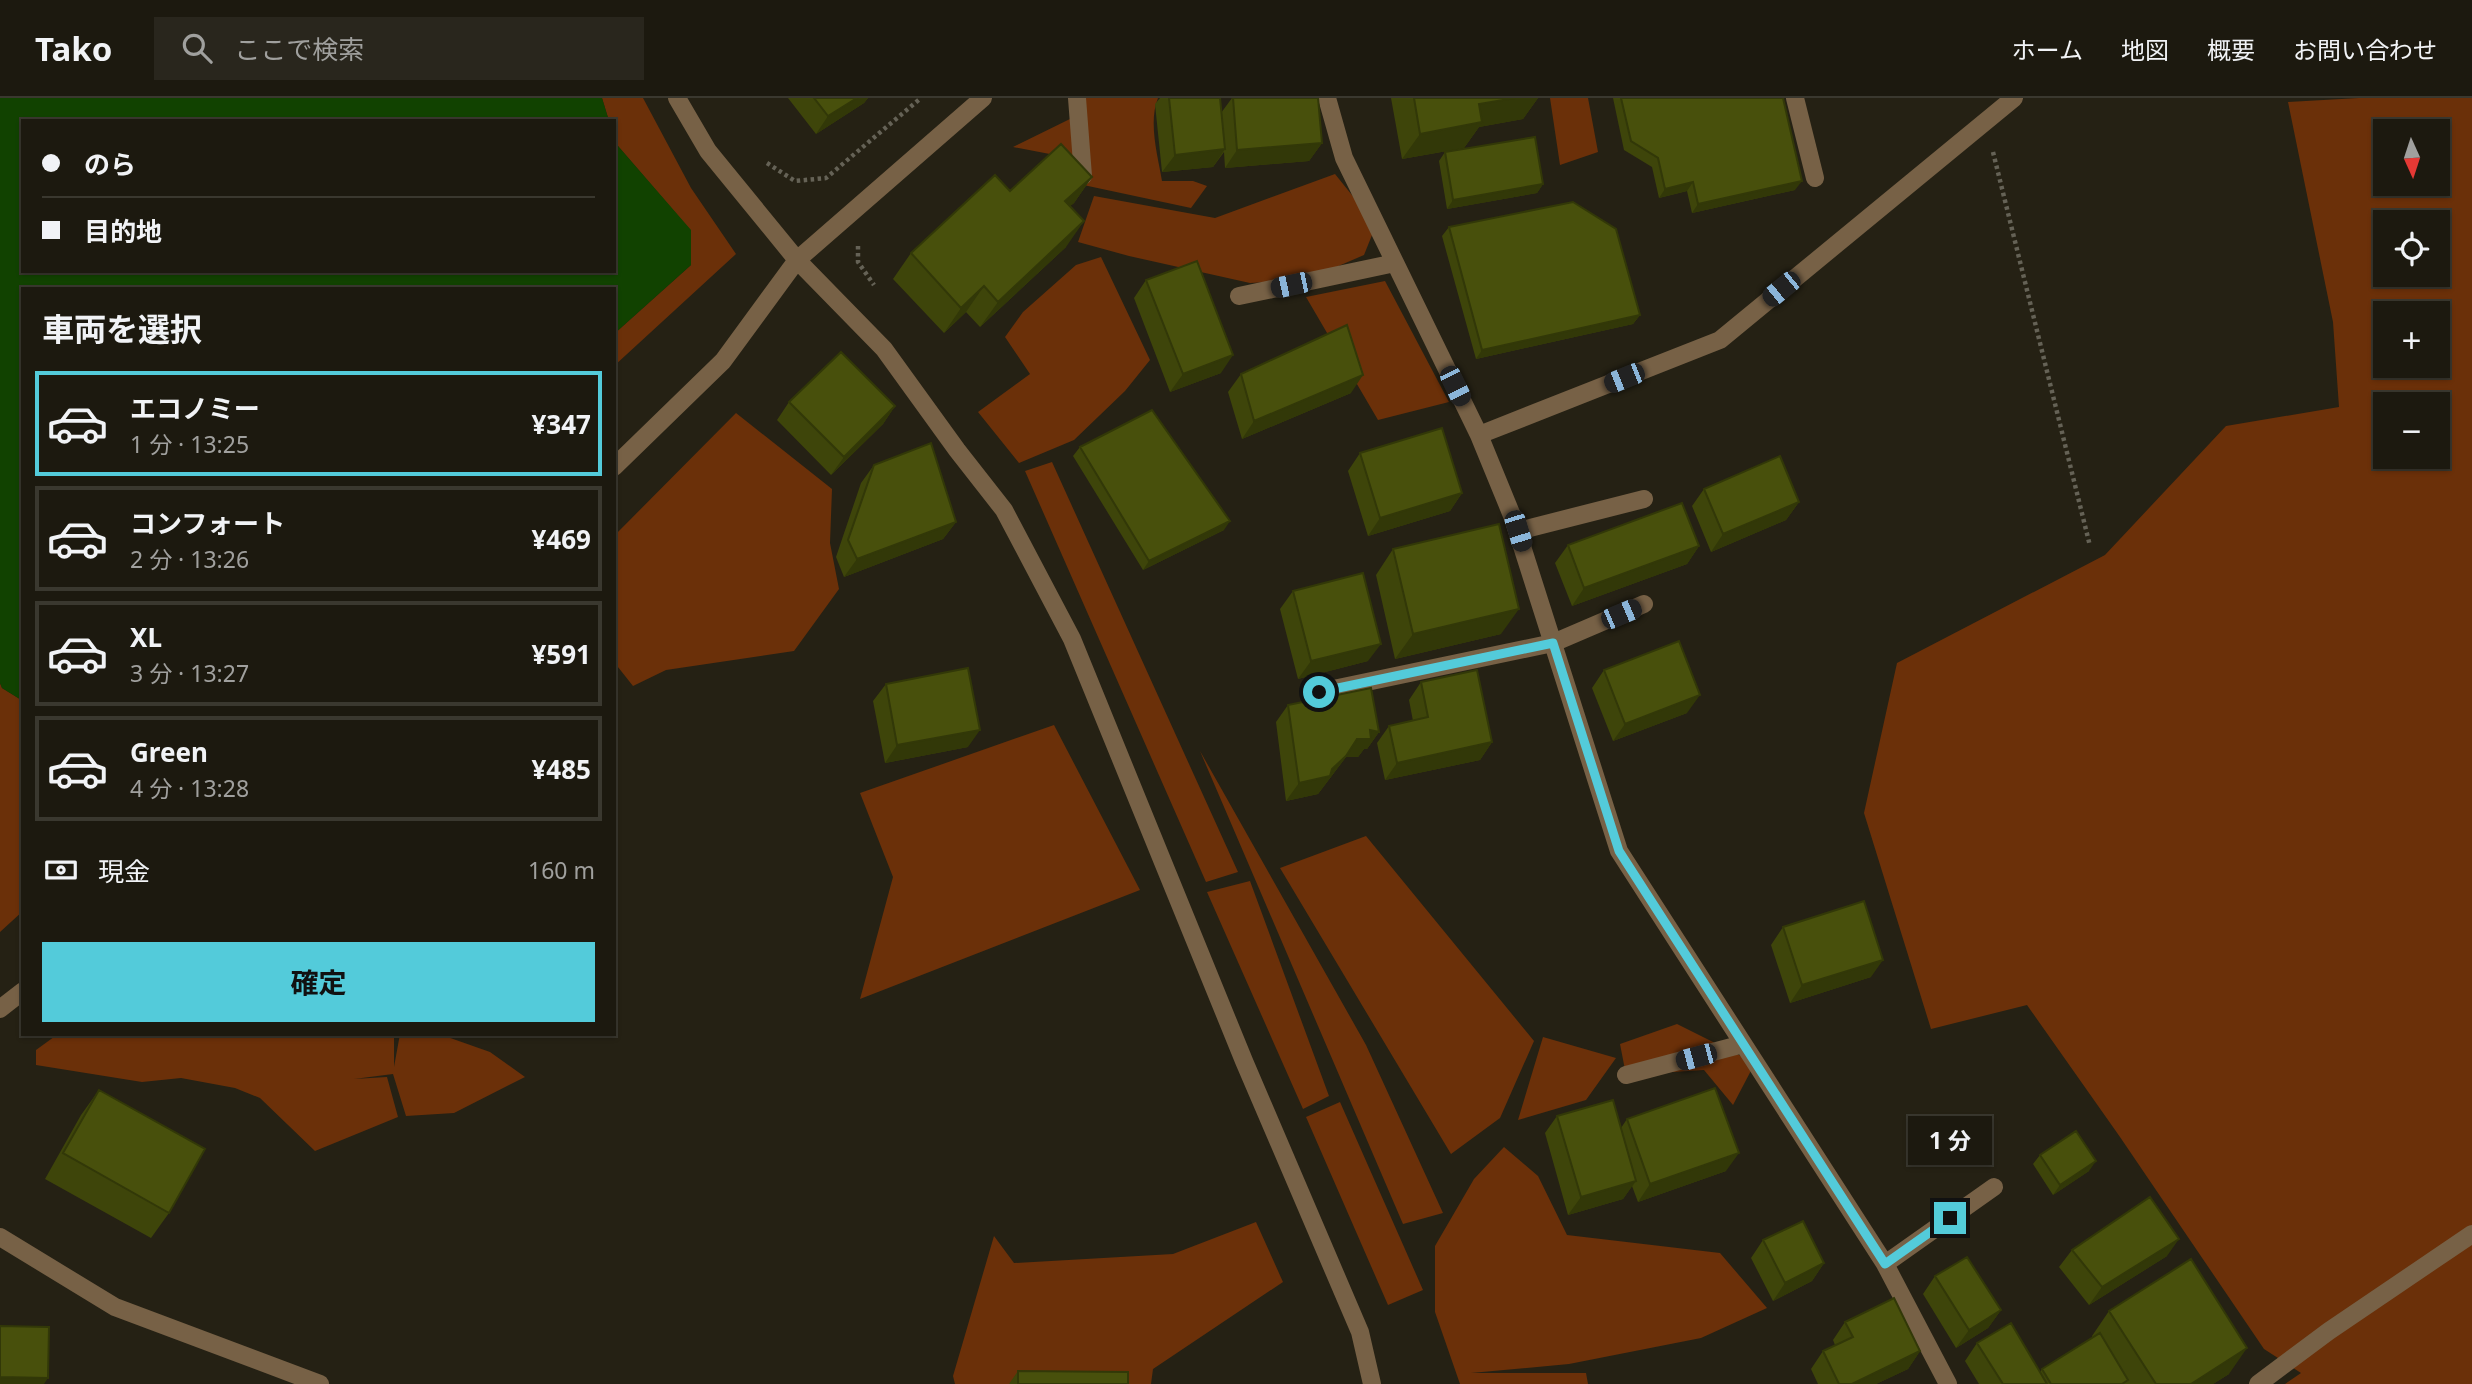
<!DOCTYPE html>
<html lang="ja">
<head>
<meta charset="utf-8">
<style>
	body { margin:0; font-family:"Noto Sans","Noto Sans JP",sans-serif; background:#29261d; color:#f1f3f6; height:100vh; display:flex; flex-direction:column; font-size:26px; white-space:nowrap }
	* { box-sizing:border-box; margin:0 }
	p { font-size:23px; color:#a0a09e }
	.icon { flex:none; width:38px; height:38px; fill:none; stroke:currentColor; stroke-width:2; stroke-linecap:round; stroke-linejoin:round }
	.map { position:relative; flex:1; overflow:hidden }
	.sheet { position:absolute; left:21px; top:189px; width:595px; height:749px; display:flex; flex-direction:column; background:#1c190f; border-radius:0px; box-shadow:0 2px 5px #0004,0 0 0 2px #3a382f }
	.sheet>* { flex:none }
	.guide { position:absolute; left:21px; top:21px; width:595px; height:154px; border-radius:0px; box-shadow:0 2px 5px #0004,0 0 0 2px #3a382f; display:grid; align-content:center; height:154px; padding:0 21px; background:#1c190f }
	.needle { width:46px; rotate:177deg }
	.buttons { position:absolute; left:2373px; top:21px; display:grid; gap:14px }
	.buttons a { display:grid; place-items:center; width:77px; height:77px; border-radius:0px; background:#1c190f; box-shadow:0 2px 5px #0004,0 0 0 2px #3a382f; font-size:35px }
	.end { position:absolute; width:32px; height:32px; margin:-16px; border:9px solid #53cbda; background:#111; box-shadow:0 0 0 4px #111 }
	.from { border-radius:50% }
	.bubble { position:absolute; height:49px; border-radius:0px; background:#1c190f; box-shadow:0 2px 5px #0004,0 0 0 2px #3a382f; font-size:23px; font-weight:700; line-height:49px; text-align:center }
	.car { position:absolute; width:21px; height:42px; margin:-21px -10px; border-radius:9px; box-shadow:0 0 5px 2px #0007; background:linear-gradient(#222 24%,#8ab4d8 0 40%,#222 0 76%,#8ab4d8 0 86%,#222 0) }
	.guide b { display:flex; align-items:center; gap:24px; height:66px; font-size:26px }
	.guide b+b { border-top:2px solid #3a382f }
	.guide i { width:18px; height:18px; background:#f1f3f6 }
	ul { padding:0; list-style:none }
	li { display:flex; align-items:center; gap:21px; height:105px; margin:0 14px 10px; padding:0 7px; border:4px solid #3a382f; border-radius:0px }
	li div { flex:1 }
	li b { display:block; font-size:26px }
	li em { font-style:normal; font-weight:700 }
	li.selected { border-color:#53cbda }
	li>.icon { width:63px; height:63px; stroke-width:1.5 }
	h2 { padding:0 21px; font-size:32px; line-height:84px }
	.pay { display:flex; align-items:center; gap:18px; height:77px; padding:0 21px; font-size:26px }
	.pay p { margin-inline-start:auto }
	.button { display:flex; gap:14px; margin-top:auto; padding:14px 21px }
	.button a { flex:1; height:80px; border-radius:0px; background:#53cbda; color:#111; font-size:28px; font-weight:700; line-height:80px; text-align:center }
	header { display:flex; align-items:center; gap:42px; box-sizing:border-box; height:98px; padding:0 35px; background:#1c190f; border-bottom:2px solid #3a382f }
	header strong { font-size:33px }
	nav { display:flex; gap:38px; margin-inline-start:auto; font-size:24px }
	.search { width:490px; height:63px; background:#29261d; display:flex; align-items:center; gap:18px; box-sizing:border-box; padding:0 24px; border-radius:0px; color:#a0a09e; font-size:26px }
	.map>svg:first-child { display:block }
	.green { fill:#6b3009; fill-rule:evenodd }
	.water { fill:#114200 }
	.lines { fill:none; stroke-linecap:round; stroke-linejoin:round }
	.path { stroke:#656256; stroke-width:4.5; stroke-dasharray:3.5 3.5; stroke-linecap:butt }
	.minor { stroke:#776146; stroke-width:18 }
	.wall { fill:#3e450a }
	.shaded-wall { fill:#323808 }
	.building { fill:#48500c; stroke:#323808; stroke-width:2 }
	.route { stroke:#53cbda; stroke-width:9 }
</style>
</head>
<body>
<header>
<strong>Tako</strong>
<div class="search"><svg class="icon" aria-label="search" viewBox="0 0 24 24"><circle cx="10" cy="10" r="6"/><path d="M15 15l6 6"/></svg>ここで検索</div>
<nav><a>ホーム</a><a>地図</a><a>概要</a><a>お問い合わせ</a></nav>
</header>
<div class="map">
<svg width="2472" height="1286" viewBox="0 0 2472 1286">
	<rect width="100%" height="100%" fill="#252114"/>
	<path class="green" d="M602 0H643L691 90 736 156 614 268V236L691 167V133L618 48 614 37V23H609Z
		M1083 0H1158C1148 25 1158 58 1162 83H1193L1207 88 1191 110 1074 85 1055 57 1013 49 1072 20Z
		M1550 0H1588L1598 54 1560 67Z
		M2359 0H2472V1286H2285L2301 1275 2264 1251 2120 1039 2027 907 1931 931 1864 715 1897 565 2105 457 2226 328 2339 309 2333 224 2288 4ZM2385 33H2438V86H2385ZM2385 124H2438V177H2385ZM2385 215H2438V268H2385ZM2385 306H2438V359H2385Z
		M1335 76 1376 127 1364 157 1306 182 1250 185 1129 158 1078 144 1094 98 1215 120Z
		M1101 159 1150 262 1125 293 1074 342 1019 365 978 314 1030 276 1005 239 1023 214 1076 167Z
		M1385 183 1449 304 1378 322 1306 199Z
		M736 315 832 391 830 445 839 491 794 553 666 572 633 588 614 564V438Z
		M1052 364 1238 774 1206 784 1025 373Z
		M0 585 2 590 23 603V813L0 834Z
		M1054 627 1140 792 860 901 893 779 860 695Z
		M1200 653 1366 947 1443 1115 1403 1126Z
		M1366 738 1534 943 1500 1020 1451 1056 1280 770Z
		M1250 783 1329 998 1303 1011 1207 794Z
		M1677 926 1755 965 1733 1007 1704 972 1626 977 1620 946Z
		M58 936H394V969L400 936H439L490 954 525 979 454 1015 406 1018 393 976 354 981 387 979 398 1019 315 1053 260 1000 235 990 181 980 142 984 36 967V952Z
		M1543 939 1616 960 1586 1002 1518 1022Z
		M1340 1004 1423 1192 1388 1207 1306 1019Z
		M1504 1049 1538 1078 1567 1137 1720 1155 1767 1210 1701 1240 1569 1266 1471 1275H1586L1588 1286H1460L1435 1214V1148L1474 1081Z
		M1256 1124 1283 1184 1153 1271 1151 1286H955L953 1278 994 1138 1014 1165 1173 1156Z"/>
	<path class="water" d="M0 0H602L609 23H23V173H614V37L618 48 691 132V167L614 236V191H23V603L2 590 0 585Z"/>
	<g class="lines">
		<path class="path" d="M1993 54 2090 448
			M767 65 795 83 826 80 921 0
			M858 148V164L874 187"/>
		<path class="minor" d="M677 0 708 53 797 162 884 251 957 352 1004 412 1072 541 1244 963 1360 1234 1372 1286
			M1077 0 1083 78
			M1327 0 1344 60 1479 337 1513 420 1619 753 1885 1166 1948 1286
			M1795 0 1815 80
			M1239 198 1395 165
			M1479 337 1720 242 2014 0
			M614 369 723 263 797 162 983 0
			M1518 433 1644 401
			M1319 594 1553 545 1644 506
			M0 911 23 893
			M1626 977 1743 946
			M0 1139 115 1209 320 1286
			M1885 1166 1994 1089
			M2258 1286 2329 1233 2472 1136"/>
	</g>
	<path class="wall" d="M788 0H868L864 5 816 36Z
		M1160 0H1220L1221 15 1232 0H1318L1322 45 1309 63 1225 70 1224 54 1213 69 1162 74 1155 6Z
		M1391 0H1538L1523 21 1479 29 1464 50 1402 61Z
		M1613 0H1783L1795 92 1692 115 1687 93 1659 100 1652 69 1624 52Z
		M1445 54 1543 86 1537 95 1447 111 1439 63Z
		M1092 79 1074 105 1070 108 1066 149 980 229 966 214 944 235 893 181 911 155 1010 93Z
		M1449 129 1640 217 1633 226 1476 261 1442 138Z
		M1146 182 1221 275 1170 294 1134 200Z
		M1241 276 1351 295 1242 341 1228 294Z
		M789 304 895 308 883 326 831 377 777 322Z
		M1080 349 1224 432 1143 472 1073 358Z
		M1360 355 1462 395 1450 413 1368 438 1348 373Z
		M874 367 956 424 943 441 844 479 836 459 861 385Z
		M1704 391 1799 404 1786 422 1711 454 1692 408Z
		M1568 447 1699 448 1687 466 1572 508 1555 465Z
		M1393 451 1501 536 1395 561 1376 477Z
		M1293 493 1368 563 1298 581 1280 511Z
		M1604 572 1687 615 1613 643 1592 590Z
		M1421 584 1492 644 1480 662 1385 682 1377 645 1389 628 1413 623 1409 602Z
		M886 586 968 649 885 665 873 603Z
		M1288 607 1379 634 1367 651H1364L1358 659H1346L1318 696 1286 703 1276 624Z
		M1783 829 1871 879 1790 905 1771 847Z
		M99 992 169 1115 151 1140 45 1081 81 1017Z
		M1557 1018 1621 1030 1627 1021 1726 1073 1638 1104 1632 1088 1623 1101 1568 1117 1545 1035Z
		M2040 1057 2089 1073 2053 1097 2033 1066Z
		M1763 1142 1824 1165 1812 1183 1773 1203 1751 1160Z
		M2072 1152 2167 1158 2089 1207 2059 1169Z
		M1935 1178 2001 1212 1988 1230 1956 1250 1923 1196Z
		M2109 1213 2229 1276 2213 1286H1979L1965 1263 1977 1245 2040 1274 2042 1271 2092 1240V1238Z
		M1845 1224 1920 1253 1908 1271 1876 1286H1818L1811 1271 1823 1253 1835 1247 1833 1242Z
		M1018 1273 1128 1286H1009Z"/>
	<path class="shaded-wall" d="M857 0H868L864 5 816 36 828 18Z
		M1515 0H1538L1523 21 1479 29 1464 50 1402 61 1420 36 1479 6Z
		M1322 45 1309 63 1225 70 1237 52Z
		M1225 51 1213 69 1162 74 1175 57Z
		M1092 79 1074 105 1047 128 1065 103Z
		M1802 83 1795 92 1692 115 1698 106Z
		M1693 84 1687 93 1659 100 1665 91Z
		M1543 86 1537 95 1447 111 1453 102Z
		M1084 123 1066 149 980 229 998 204Z
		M984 188 966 214 944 235 961 210Z
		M1640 217 1633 226 1476 261 1482 252Z
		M1233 257 1221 275 1170 294 1183 276Z
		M1363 277 1351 295 1242 341 1254 323Z
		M895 308 883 326 831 377 844 359Z
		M1462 395 1450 413 1368 438 1380 420Z
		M1799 404 1786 422 1711 454 1723 436Z
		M1230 423 1224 432 1143 472 1149 463Z
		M956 424 943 441 844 479 857 461Z
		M1699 448 1687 466 1572 508 1584 490Z
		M1519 511 1501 536 1395 561 1413 536Z
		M1381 546 1368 563 1298 581 1311 563Z
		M1700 597 1687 615 1613 643 1625 626Z
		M980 632 968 649 885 665 897 647Z
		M1370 632 1379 634 1367 651H1364L1358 659H1346L1318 696 1286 703 1299 685Z
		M1492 644 1480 662 1385 682 1397 665Z
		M1883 862 1871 879 1790 905 1802 887Z
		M1739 1055 1726 1073 1638 1104 1650 1086Z
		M2096 1063 2089 1073 2053 1097 2060 1087Z
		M1636 1083 1623 1101 1568 1117 1581 1099Z
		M2179 1141 2167 1158 2089 1207 2102 1189Z
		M1824 1165 1812 1183 1773 1203 1785 1185Z
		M2001 1212 1988 1230 1956 1250 1969 1232Z
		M2247 1250 2229 1276 2213 1286H2191Z
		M1920 1253 1908 1271 1876 1286H1852Z
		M0 1279 48 1280 44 1286H0Z"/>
	<path class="building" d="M814 0H857L828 18Z
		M1169 0H1220L1225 51 1175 57Z
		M1233 0H1318L1322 45 1237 52Z
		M1414 0H1515L1479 6 1482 24 1420 36Z
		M1621 0H1783L1802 83 1698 106 1693 84 1665 91 1658 60 1631 43Z
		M1535 39 1543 86 1453 102 1445 54Z
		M1061 46 1092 79 1065 103 1084 123 998 204 984 188 961 210 911 155 995 77 1010 93Z
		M1573 104 1616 131 1640 217 1482 252 1449 129Z
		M1197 163 1233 257 1183 276 1146 182Z
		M1347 227 1363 277 1254 323 1241 276Z
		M841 254 895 308 844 359 789 304Z
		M1152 312 1230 423 1149 463 1080 349Z
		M1442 330 1462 395 1380 420 1360 355Z
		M931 345 956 424 857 461 848 442 874 367Z
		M1780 358 1799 404 1723 436 1704 391Z
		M1682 405 1699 448 1584 490 1568 447Z
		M1499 426 1519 511 1413 536 1393 451Z
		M1363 475 1381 546 1311 563 1293 493Z
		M1679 543 1700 597 1625 626 1604 572Z
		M968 570 980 632 897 647 886 586Z
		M1477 572 1492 644 1397 665 1389 628 1428 619 1421 584Z
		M1371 590 1379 634 1370 632 1371 641H1357L1346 658 1332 671 1330 678 1299 685 1288 607Z
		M1864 803 1883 862 1802 887 1783 829Z
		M1715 990 1739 1055 1650 1086 1627 1021Z
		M99 992 205 1051 169 1115 63 1055Z
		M1613 1002 1636 1083 1581 1099 1557 1018Z
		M2076 1033 2096 1063 2060 1087 2040 1057Z
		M2150 1099 2179 1141 2102 1189 2072 1152Z
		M1803 1123 1824 1165 1785 1185 1763 1142Z
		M1967 1159 2001 1212 1969 1232 1935 1178Z
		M2191 1161 2247 1250 2191 1286H2156L2109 1213Z
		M1894 1200 1920 1253 1852 1286H1839L1823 1253 1853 1239 1845 1224Z
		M2011 1225 2047 1286H2003L1977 1245Z
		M0 1228 49 1229 48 1280 0 1279Z
		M2100 1235 2128 1282 2122 1286H2051L2042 1271Z
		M1018 1273 1128 1274V1286H1018Z"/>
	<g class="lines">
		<path class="route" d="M1319 594 1553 545 1619 753 1885 1166 1950 1120"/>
	</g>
</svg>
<div class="buttons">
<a><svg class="needle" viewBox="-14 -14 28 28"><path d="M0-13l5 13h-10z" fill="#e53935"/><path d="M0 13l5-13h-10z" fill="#a0a09e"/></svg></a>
<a><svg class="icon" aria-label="locate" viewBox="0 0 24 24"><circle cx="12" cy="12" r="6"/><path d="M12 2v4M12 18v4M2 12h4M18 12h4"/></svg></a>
<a>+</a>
<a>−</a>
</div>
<i class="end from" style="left:1319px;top:594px"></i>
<i class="end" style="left:1950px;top:1120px"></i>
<div class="bubble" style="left:1908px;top:1018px;width:84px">1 分</div>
<i class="car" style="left:1291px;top:187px;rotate:258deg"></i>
<i class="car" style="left:1781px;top:191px;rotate:231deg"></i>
<i class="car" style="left:1624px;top:280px;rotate:248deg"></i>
<i class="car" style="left:1455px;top:288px;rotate:154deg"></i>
<i class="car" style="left:1518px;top:433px;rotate:163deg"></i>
<i class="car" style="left:1621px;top:516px;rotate:67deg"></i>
<i class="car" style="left:1696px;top:959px;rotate:255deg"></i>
<div class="guide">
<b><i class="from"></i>のら</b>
<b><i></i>目的地</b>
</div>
<section class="sheet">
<h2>車両を選択</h2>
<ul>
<li class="selected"><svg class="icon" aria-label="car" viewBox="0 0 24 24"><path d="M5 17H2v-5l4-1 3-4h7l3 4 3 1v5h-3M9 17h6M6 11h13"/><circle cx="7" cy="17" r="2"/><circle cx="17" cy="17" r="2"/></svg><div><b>エコノミー</b><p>1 分 · 13:25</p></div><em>¥347</em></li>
<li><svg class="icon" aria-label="car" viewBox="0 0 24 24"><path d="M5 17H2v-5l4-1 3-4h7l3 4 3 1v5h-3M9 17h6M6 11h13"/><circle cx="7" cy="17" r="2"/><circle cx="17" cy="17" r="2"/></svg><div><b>コンフォート</b><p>2 分 · 13:26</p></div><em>¥469</em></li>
<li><svg class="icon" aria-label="car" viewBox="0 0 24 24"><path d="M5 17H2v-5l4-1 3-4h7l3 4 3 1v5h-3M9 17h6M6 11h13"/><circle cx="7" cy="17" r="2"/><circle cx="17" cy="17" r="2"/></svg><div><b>XL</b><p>3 分 · 13:27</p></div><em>¥591</em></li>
<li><svg class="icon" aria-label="car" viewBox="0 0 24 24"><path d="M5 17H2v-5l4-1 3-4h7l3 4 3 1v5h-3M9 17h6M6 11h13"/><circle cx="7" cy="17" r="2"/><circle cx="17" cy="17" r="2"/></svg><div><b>Green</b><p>4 分 · 13:28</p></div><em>¥485</em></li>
</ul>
<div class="pay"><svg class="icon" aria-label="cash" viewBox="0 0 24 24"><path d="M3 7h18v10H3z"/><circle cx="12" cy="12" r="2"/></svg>現金<p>160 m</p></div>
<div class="button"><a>確定</a></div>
</section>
</div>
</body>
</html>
